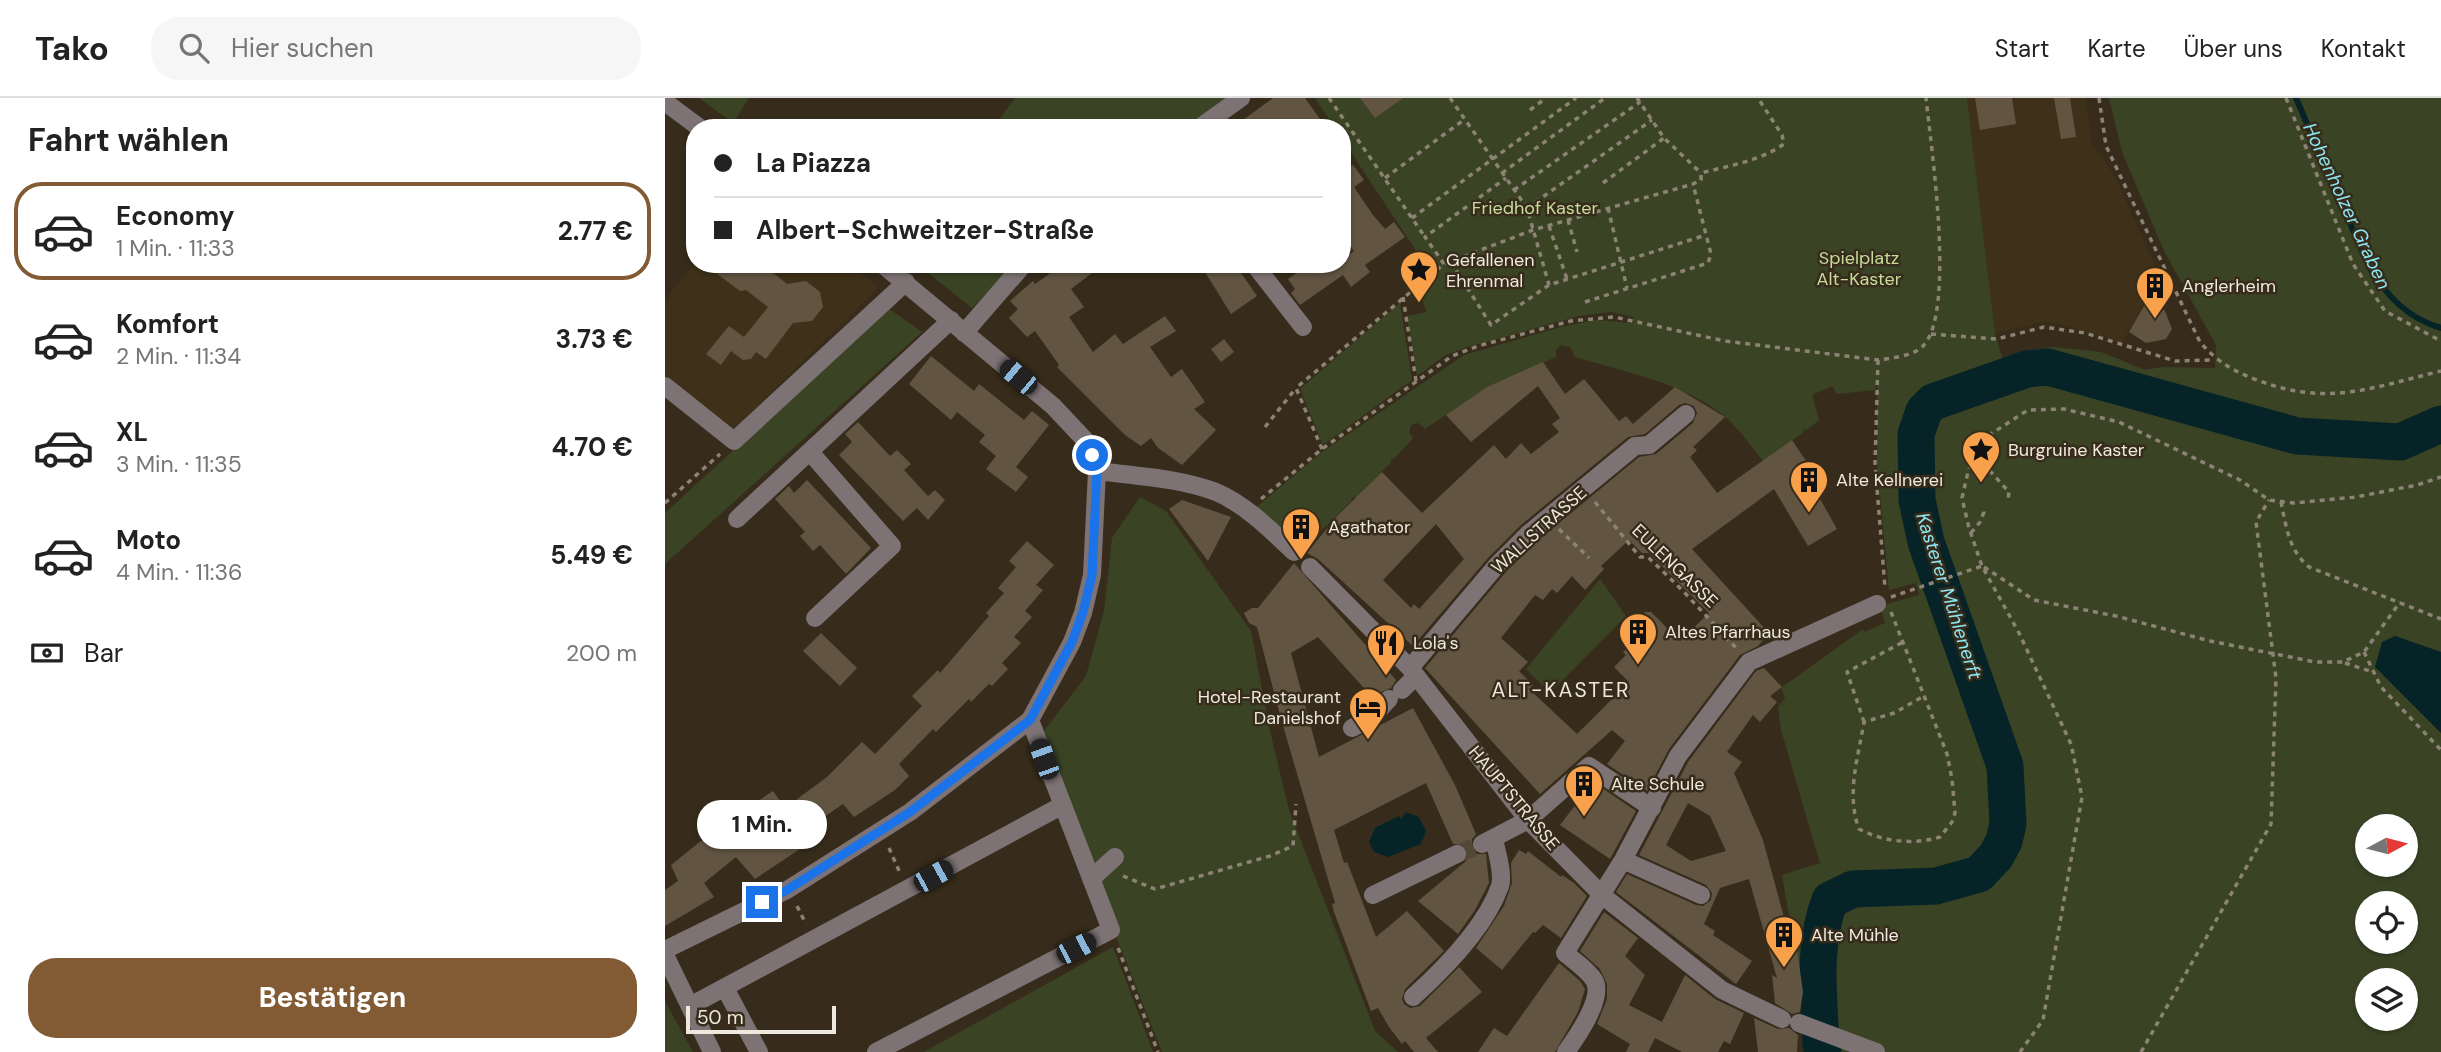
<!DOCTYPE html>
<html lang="de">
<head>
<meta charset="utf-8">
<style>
	body { margin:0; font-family:"DM Sans",sans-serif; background:#f6f6f6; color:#222; height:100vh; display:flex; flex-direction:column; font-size:26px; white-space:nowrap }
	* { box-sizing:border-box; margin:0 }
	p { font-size:23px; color:#767676 }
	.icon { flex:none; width:38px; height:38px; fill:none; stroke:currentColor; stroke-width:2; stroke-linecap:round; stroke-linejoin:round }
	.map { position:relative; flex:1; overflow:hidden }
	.sheet { display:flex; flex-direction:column; background:#fff; width:665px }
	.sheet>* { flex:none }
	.banner { position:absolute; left:21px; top:21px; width:665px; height:154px; border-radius:28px; box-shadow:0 2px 5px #0004; display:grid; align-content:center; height:154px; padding:0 28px; background:#fff }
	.needle { width:46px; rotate:83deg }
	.controls { position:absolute; left:1690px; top:716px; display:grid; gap:14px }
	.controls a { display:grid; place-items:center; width:63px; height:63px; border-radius:50%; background:#fff; box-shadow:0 2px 5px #0004; font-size:35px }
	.scale { position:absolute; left:21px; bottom:18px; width:150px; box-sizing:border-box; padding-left:7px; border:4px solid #efe8dd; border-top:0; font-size:19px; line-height:24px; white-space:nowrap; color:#efe8dd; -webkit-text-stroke:5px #372c1b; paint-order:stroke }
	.end { position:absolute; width:32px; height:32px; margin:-16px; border:9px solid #1a73e8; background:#fff; box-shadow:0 0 0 4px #fff }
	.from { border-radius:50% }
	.bubble { position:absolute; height:49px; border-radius:24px; background:#fff; box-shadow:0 2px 5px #0004; font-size:23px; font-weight:700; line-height:49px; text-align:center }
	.car { position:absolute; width:21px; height:42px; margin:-21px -10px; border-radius:9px; box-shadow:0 0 5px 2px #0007; background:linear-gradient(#222 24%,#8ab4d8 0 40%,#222 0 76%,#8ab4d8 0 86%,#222 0) }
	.banner b { display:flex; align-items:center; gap:24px; height:66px; font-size:26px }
	.banner b+b { border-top:2px solid #e0e0e0 }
	.banner i { width:18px; height:18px; background:#222 }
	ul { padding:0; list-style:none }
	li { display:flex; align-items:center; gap:21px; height:98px; margin:0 14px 10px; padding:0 14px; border:4px solid transparent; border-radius:28px }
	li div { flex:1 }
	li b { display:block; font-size:26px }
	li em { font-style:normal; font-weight:700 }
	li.on { border-color:#825b34 }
	li>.icon { width:63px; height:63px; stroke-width:1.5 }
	h2 { padding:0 28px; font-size:32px; line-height:84px }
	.pay { display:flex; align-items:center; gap:18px; height:77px; padding:0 28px; font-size:26px }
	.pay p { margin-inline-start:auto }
	.button { display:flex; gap:14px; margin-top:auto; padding:14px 28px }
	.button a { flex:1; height:80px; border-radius:28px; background:#825b34; color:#fff; font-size:28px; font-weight:700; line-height:80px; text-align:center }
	header { display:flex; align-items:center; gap:42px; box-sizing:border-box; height:98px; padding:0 35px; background:#fff; border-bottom:2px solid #e0e0e0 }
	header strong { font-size:33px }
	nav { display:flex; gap:38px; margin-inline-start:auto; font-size:24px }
	.search { width:490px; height:63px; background:#f6f6f6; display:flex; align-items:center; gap:18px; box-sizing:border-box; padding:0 24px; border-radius:28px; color:#767676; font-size:26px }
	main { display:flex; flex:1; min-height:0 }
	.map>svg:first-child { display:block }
	.built { fill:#3f3119 }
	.green { fill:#3a4425; fill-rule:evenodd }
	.water { fill:#062427 }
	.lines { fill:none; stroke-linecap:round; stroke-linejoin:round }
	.stream { stroke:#062427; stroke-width:6 }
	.river { stroke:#062427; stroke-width:37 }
	.building { fill:#615542; fill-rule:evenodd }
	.minor-tunnel { stroke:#534838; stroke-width:18; stroke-dasharray:18 9; stroke-linecap:butt }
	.path { stroke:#8c8374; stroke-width:3.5; stroke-dasharray:5 5; stroke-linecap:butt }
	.minor { stroke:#7d7274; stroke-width:18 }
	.route { stroke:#1a73e8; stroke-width:9 }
	.labels { text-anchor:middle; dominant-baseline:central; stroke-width:5; stroke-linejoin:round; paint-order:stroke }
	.park-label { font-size:18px; fill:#c6dc9b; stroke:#372c1b }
	.poi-label { font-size:18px; fill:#efe8dd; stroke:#372c1b; text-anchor:start }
	.street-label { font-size:18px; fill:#efe8dd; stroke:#372c1b }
	.water-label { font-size:19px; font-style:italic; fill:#8be6f2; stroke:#372c1b }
	.quarter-label { font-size:21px; letter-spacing:2px; fill:#efe8dd; stroke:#372c1b }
</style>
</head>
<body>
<header>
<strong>Tako</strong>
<div class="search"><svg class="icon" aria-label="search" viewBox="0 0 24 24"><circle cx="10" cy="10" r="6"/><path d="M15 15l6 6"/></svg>Hier suchen</div>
<nav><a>Start</a><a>Karte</a><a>Über uns</a><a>Kontakt</a></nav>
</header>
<main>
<section class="sheet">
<h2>Fahrt wählen</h2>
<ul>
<li class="on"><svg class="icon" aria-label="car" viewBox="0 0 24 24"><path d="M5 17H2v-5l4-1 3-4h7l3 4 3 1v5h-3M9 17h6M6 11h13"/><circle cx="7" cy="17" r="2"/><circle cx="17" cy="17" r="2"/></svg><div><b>Economy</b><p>1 Min. · 11:33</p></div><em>2.77 €</em></li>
<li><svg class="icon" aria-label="car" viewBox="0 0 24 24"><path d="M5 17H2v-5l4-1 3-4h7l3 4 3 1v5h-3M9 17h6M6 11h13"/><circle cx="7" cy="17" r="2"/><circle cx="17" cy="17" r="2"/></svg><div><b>Komfort</b><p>2 Min. · 11:34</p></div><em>3.73 €</em></li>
<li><svg class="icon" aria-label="car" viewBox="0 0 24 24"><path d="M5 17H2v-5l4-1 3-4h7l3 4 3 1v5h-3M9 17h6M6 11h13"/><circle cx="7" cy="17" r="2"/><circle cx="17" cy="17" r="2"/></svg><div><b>XL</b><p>3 Min. · 11:35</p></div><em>4.70 €</em></li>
<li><svg class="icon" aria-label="car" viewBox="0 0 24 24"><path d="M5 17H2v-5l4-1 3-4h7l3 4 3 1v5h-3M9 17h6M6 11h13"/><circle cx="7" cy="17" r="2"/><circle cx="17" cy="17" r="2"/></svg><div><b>Moto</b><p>4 Min. · 11:36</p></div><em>5.49 €</em></li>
</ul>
<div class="pay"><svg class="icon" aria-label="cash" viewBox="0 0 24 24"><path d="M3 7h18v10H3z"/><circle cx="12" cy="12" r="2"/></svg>Bar<p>200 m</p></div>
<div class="button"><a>Bestätigen</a></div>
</section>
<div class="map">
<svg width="1776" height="954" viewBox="0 0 1776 954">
	<rect width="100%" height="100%" fill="#372c1b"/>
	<path class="built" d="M1302 0H1420L1427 48 1431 50 1449 77 1495 178 1456 246 1429 235 1383 223 1330 235Z
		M30 165 181 166 214 189 68 332 0 279V202Z"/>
	<path class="green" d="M34 0H84L68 25Z
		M350 0H570L529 30H328Z
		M650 0H1302L1330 235 1338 262 1355 254 1387 249 1436 254 1480 272 1497 269 1550 270 1551 247 1499 153 1457 54 1444 0H1776V554L1730 538 1710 568 1776 635V954H1148L1117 777 1155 765 1116 632 1113 609 1120 600 1116 590 1198 531 1199 534 1220 525 1215 508 1254 497 1251 485 1224 492 1212 365V284L1210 292 1172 296 1167 288 1147 297 1154 322 1142 332 1138 331 1139 334 1098 363C1086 348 1073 329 1058 317 1016 284 960 274 910 259L905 249 896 247 891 252V259L822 289 760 331 753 325 746 327 744 334 748 340 729 361H725L727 363 692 399 686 400 687 402 643 446 588 412 657 354 799 257 896 229 931 222 968 225V219L946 214 914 218 802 249 779 258 752 278 742 218 762 214 750 183 764 172 677 41V30H670ZM1703 728H1741V766H1703ZM1703 805H1741V844H1703ZM1703 882H1741V920H1703Z
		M252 166H351L307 210Z
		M735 205 747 282 658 347 635 291Z
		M223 210 257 234 0 466V415Z
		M475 399 501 413 586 533 605 633 624 712 710 933 733 954H497L388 680 378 634 421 578 439 513 447 440Z
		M935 481 961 518 885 595 861 571Z
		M448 849 488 954H259Z
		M0 903 28 954H0Z"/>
	<path class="water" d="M1730 538 1776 554V635L1710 569 1717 544Z
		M741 714 754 719 761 733 756 746 723 759 709 754 704 744 710 730 734 718 736 721Z"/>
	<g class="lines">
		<path class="stream" d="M1631 0 1704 169C1722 198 1742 220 1776 230"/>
		<path class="river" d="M1158 954 1156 947C1154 898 1147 848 1165 802L1188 791 1271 788 1314 776 1331 758 1339 743 1343 726 1340 668 1261 444 1252 402 1251 336 1259 313 1268 304 1362 271 1383 269 1632 338 1735 344 1776 326"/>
	</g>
	<path class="building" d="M608 0H640L655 21 644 30H567Z
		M695 0H738L710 20Z
		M1310 0H1347L1351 26 1315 32Z
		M1389 0H1405L1411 39 1396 41Z
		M688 67 699 82 689 89 708 117 720 131 729 124 740 139 700 167 705 174 686 189 678 177 635 207 626 195 630 191 623 181 644 166H677V161L689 153 677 137V72Z
		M39 166H97L122 186 141 183 155 194 158 209 147 223 128 225 101 261 91 254 86 261 78 262 66 253 56 267 41 256 64 228 79 239 103 209 81 192 75 193Z
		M398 166H439L406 191 419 209 404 219 428 254 450 236 458 246 500 218 511 233 485 249 506 279 517 271 540 304 529 311 551 332 517 367 493 350 486 340 476 348 460 337 392 269 394 267 370 233 362 239 344 220 353 211 345 203 368 183 370 186Z
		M535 166H570L592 198 566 216Z
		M1482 203 1500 213 1507 231 1501 241 1481 245 1464 234Z
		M559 241 569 254 556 264 546 251Z
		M266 258 309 293 314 286 359 322 367 313 384 327 351 369 363 379 351 394 321 371 331 358 314 344 320 337 292 314 286 322 244 286Z
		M878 264 900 296 919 281 954 323 961 318 968 326 1010 289 1060 319 1028 349 1032 352 1025 359 1052 395 1127 342 1144 367 1138 371 1172 431 1143 448 1109 391 1027 451 1104 535 1093 548 1075 557 1004 651 982 693 942 666 960 643 947 632 875 696 760 570 840 475 871 444 974 359 991 356 1028 325 1032 315 1029 308 1020 305 1014 307 980 336 963 339 856 427 823 460 748 548 653 461 642 455 672 418 717 374 757 415 829 347 841 361 856 345 866 356 894 334 887 326 895 320 873 288 806 344 781 317 822 289ZM771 426 799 461 754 511 749 506 746 510 718 482ZM964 442 977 455H984L1044 515 1015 543 986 514H980L972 522 981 532 958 554 961 557 949 569 964 584 912 636 864 591 868 587 854 573 863 564 836 540 870 497 878 502 887 491 892 495 907 478 920 492 939 471 936 468Z
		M193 324 225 358 232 352 246 366 239 372 263 398 270 392 280 402 263 422 252 410 238 423 174 357 187 344 180 336Z
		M142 382 206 450 181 476 155 447 148 453 135 438 140 434 110 401 124 388 129 395Z
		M517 402 566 419 543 463 504 411Z
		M362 443 389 467 371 487 378 492 360 513 367 519 349 539 356 545 337 565 343 571 327 588 324 586 306 604 304 601 271 634 268 631 234 666 244 678 230 692 189 719 178 706 159 719 131 739 138 749 90 781 71 759 39 785 49 799 0 828V792L13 783 6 767 77 710 79 712 108 693 120 710 162 679 197 644 210 656 257 608 247 598 273 572 275 575 324 518 321 515 339 495 333 490 351 469 344 463Z
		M629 465 731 582 726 590 706 598 653 539 626 555 654 659 748 610 790 687 811 736 807 741V751L812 756H821L824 785 810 812 793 836 753 803 801 763 803 757 799 747 788 746 761 685 669 732 679 765 682 764 711 839 742 813 779 853 740 891 737 901 739 906 745 910 755 908 794 869 817 894 761 940 773 954H749L740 943 737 946 724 929 713 910 706 913 669 814 667 806 670 805 616 621 592 529 584 525 579 515 587 510H593Z
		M156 535 192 570 175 588 138 553Z
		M1099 570 1117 589 1105 598 1112 604 1095 624 1088 617 1062 654 1077 664 1069 675 1098 742 1126 845 1131 844 1138 894 1135 914 1127 916 1110 905 1107 877 1112 880 1084 781 1055 790 1039 826 1050 833 1048 837 1087 863 1071 886 951 794 962 776 1031 807 1038 808 1046 802 1047 795 1041 787 974 757 1023 664 1091 573ZM1023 705 1045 718 1061 753 1026 763 1001 747Z
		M928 684 971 713 945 761 895 727Z
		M854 752 861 756 863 753 896 779 897 777 909 785 922 798 896 840 878 827 870 835 868 834 837 872 811 850 839 808 847 785 846 765Z
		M939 814 973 840 960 858 980 877 964 907 997 924 1020 877 1050 901 1079 915 1065 946 1059 943 1053 954H1017L990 940 983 954H961L965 946 932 926 942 901V886L935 871 915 853Z
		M894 865 915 883 920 891 913 914 890 954H813L829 930 842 938Z
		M1089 920 1113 931 1124 930 1133 937 1132 954H1093Z"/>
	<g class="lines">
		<path class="minor-tunnel" d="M792 756 817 746"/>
		<path class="path" d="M664 0 760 139
			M785 0 862 110 884 187
			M972 0 999 40 1036 75
			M1434 0 1441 48 1535 244C1551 263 1568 273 1592 282 1662 309 1706 290 1776 273
			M1621 0 1688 166 1720 213 1776 243
			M865 12 881 0
			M837 75 940 0
			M720 80 800 21
			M938 85 999 40
			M849 92 975 4
			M862 110 987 22
			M943 110 962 190
			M747 120 911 0
			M903 122 912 154
			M884 128 902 181
			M786 164 826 227 884 187 1041 137
			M779 166 760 139 841 80
			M738 199 751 283
			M920 204 1043 165 1046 156 1028 86
			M1266 236 1332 241 1379 229 1420 235 1510 263 1548 262
			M1213 262 1210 365 1220 490
			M600 329 631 290
			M657 351 631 290 779 166 868 132 1028 86 1036 82V75C1063 68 1095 63 1119 46L1117 37 1093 0
			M1306 366C1325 365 1331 383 1344 393L1343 403
			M596 401 657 351 787 258 813 248 906 223 949 219 1060 243 1213 262C1226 260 1249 258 1258 248 1291 214 1266 49 1261 0
			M930 404 975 459H983L1018 493 1073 552
			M1616 404C1621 428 1624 453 1644 469L1776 521
			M0 405 55 356
			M894 431 924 460
			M1306 435 1315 424 1319 414 1316 410
			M1319 469 1369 502 1451 518 1545 543 1650 564H1678L1699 554 1735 504
			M1226 499 1317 468
			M1226 514 1282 656 1287 681 1290 715 1287 724 1275 739C1248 747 1219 744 1194 731 1181 696 1193 660 1199 624L1229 615 1259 598
			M1699 554 1716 589 1776 652
			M1680 565 1708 574
			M1199 624 1182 574 1238 544
			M224 750 235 775
			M458 778 490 791 605 758 628 748 631 706
			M132 808 141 826
			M453 850 493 954
			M1355 954 1378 922 1417 699 1406 646 1354 535 1317 468 1304 430 1297 400 1303 374 1315 343 1363 312 1399 311 1454 324 1575 382 1604 402 1629 405 1691 399 1752 387 1776 379
			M1476 954 1606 726 1611 580 1591 424 1604 402"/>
		<path class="minor" d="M0 4 35 30
			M534 30 576 0
			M589 166 638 229
			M299 235 359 166
			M0 288 69 343 241 184
			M145 354 227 448 150 520
			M432 373C471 378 514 380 551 394 580 406 607 433 629 454
			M72 421 286 222
			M645 469 745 570 863 722 938 798 1057 892 1117 921
			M745 570 832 467 863 436 970 348 984 347 1021 316
			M737 592 751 578
			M687 630 706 620 724 601
			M817 746 863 722 924 668 987 710
			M958 762 1036 797
			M426 781 450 759
			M708 797 792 756
			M0 852 122 792 245 714 365 622 407 544 418 515 427 477 432 373 420 342 388 308 217 166
			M0 857 47 954
			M60 890 94 954
			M748 899C779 871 821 828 835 788 839 775 831 753 829 740
			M25 908 398 707
			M1134 925 1211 954
			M211 954 446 832 365 622
			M901 954C911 940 940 899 929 882 923 872 909 863 900 855L958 762 1013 658 1084 564 1212 506"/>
	</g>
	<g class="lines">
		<path class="route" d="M97 804 122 792 245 714 365 622 407 544 418 514 427 477 432 373 427 357"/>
	</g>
	<defs>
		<symbol id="sight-pin" viewBox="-11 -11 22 30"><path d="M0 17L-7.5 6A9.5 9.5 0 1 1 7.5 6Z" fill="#f8a14a" stroke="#372c1b"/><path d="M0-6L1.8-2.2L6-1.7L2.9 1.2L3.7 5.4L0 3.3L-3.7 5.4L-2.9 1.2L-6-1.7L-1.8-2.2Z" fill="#111"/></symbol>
		<symbol id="building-pin" viewBox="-11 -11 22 30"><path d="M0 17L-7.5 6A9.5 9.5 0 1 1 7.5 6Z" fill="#f8a14a" stroke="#372c1b"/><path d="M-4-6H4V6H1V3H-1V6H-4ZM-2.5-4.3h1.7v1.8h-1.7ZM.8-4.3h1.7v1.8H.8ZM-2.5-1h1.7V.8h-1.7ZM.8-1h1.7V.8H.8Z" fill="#111"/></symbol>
		<symbol id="restaurant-pin" viewBox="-11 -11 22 30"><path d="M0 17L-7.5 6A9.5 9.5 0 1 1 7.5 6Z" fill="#f8a14a" stroke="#372c1b"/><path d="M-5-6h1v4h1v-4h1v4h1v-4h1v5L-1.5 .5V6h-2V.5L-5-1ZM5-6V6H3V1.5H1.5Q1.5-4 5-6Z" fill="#111"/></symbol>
		<symbol id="hotel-pin" viewBox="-11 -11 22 30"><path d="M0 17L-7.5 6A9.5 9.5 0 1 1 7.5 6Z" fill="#f8a14a" stroke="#372c1b"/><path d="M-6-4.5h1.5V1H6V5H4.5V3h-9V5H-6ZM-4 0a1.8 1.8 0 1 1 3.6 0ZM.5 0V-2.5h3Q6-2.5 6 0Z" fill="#111"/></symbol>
	</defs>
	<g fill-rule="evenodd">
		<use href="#sight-pin" x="732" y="150" width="44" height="60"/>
		<use href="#building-pin" x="1468" y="166" width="44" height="60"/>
		<use href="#sight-pin" x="1294" y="330" width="44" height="60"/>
		<use href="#building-pin" x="1122" y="360" width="44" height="60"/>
		<use href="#building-pin" x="614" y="407" width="44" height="60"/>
		<use href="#building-pin" x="951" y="512" width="44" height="60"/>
		<use href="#restaurant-pin" x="699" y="523" width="44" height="60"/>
		<use href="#hotel-pin" x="681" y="587" width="44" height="60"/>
		<use href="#building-pin" x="897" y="664" width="44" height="60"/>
		<use href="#building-pin" x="1097" y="815" width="44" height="60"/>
	</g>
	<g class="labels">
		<g class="park-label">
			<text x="870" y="110">Friedhof Kaster</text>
			<text x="1194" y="160">Spielplatz<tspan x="1194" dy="21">Alt-Kaster</tspan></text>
		</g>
		<g class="poi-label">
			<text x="781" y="162">Gefallenen<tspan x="781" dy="21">Ehrenmal</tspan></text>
			<text x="1517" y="188">Anglerheim</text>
			<text x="1343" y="352">Burgruine Kaster</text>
			<text x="1171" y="382">Alte Kellnerei</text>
			<text x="663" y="429">Agathator</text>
			<text x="1000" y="534">Altes Pfarrhaus</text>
			<text x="748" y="545">Lola's</text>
			<text x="676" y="599" text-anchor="end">Hotel-Restaurant<tspan x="676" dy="21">Danielshof</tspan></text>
			<text x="946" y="686">Alte Schule</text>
			<text x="1146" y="837">Alte Mühle</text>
		</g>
		<g class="street-label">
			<text transform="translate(874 432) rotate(-42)">WALLSTRASSE</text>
			<text transform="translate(1010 468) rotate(44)">EULENGASSE</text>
			<text transform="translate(849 700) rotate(50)">HAUPTSTRASSE</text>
		</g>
		<g class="water-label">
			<text transform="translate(1682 108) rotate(65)">Hohenholzer Graben</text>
			<text transform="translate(1284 498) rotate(72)">Kasterer Mühlenerft</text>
		</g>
		<g class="quarter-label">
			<text x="896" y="592">ALT-KASTER</text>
		</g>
	</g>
</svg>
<div class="controls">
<a><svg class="needle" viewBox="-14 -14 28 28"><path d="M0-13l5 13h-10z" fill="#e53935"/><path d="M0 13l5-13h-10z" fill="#767676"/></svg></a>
<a><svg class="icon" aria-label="locate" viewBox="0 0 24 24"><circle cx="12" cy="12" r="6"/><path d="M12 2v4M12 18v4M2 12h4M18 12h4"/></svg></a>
<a><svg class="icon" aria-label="layers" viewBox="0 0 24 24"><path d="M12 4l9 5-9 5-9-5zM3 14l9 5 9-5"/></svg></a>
</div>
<div class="scale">50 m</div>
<i class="end from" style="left:427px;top:357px"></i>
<i class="end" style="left:97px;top:804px"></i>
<div class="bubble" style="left:32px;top:702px;width:130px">1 Min.</div>
<i class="car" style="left:353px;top:279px;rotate:310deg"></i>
<i class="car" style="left:379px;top:661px;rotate:340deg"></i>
<i class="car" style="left:268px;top:778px;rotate:61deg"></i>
<i class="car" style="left:411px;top:850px;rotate:63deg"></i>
<div class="banner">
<b><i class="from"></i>La Piazza</b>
<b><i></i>Albert-Schweitzer-Straße</b>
</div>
</div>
</main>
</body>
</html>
